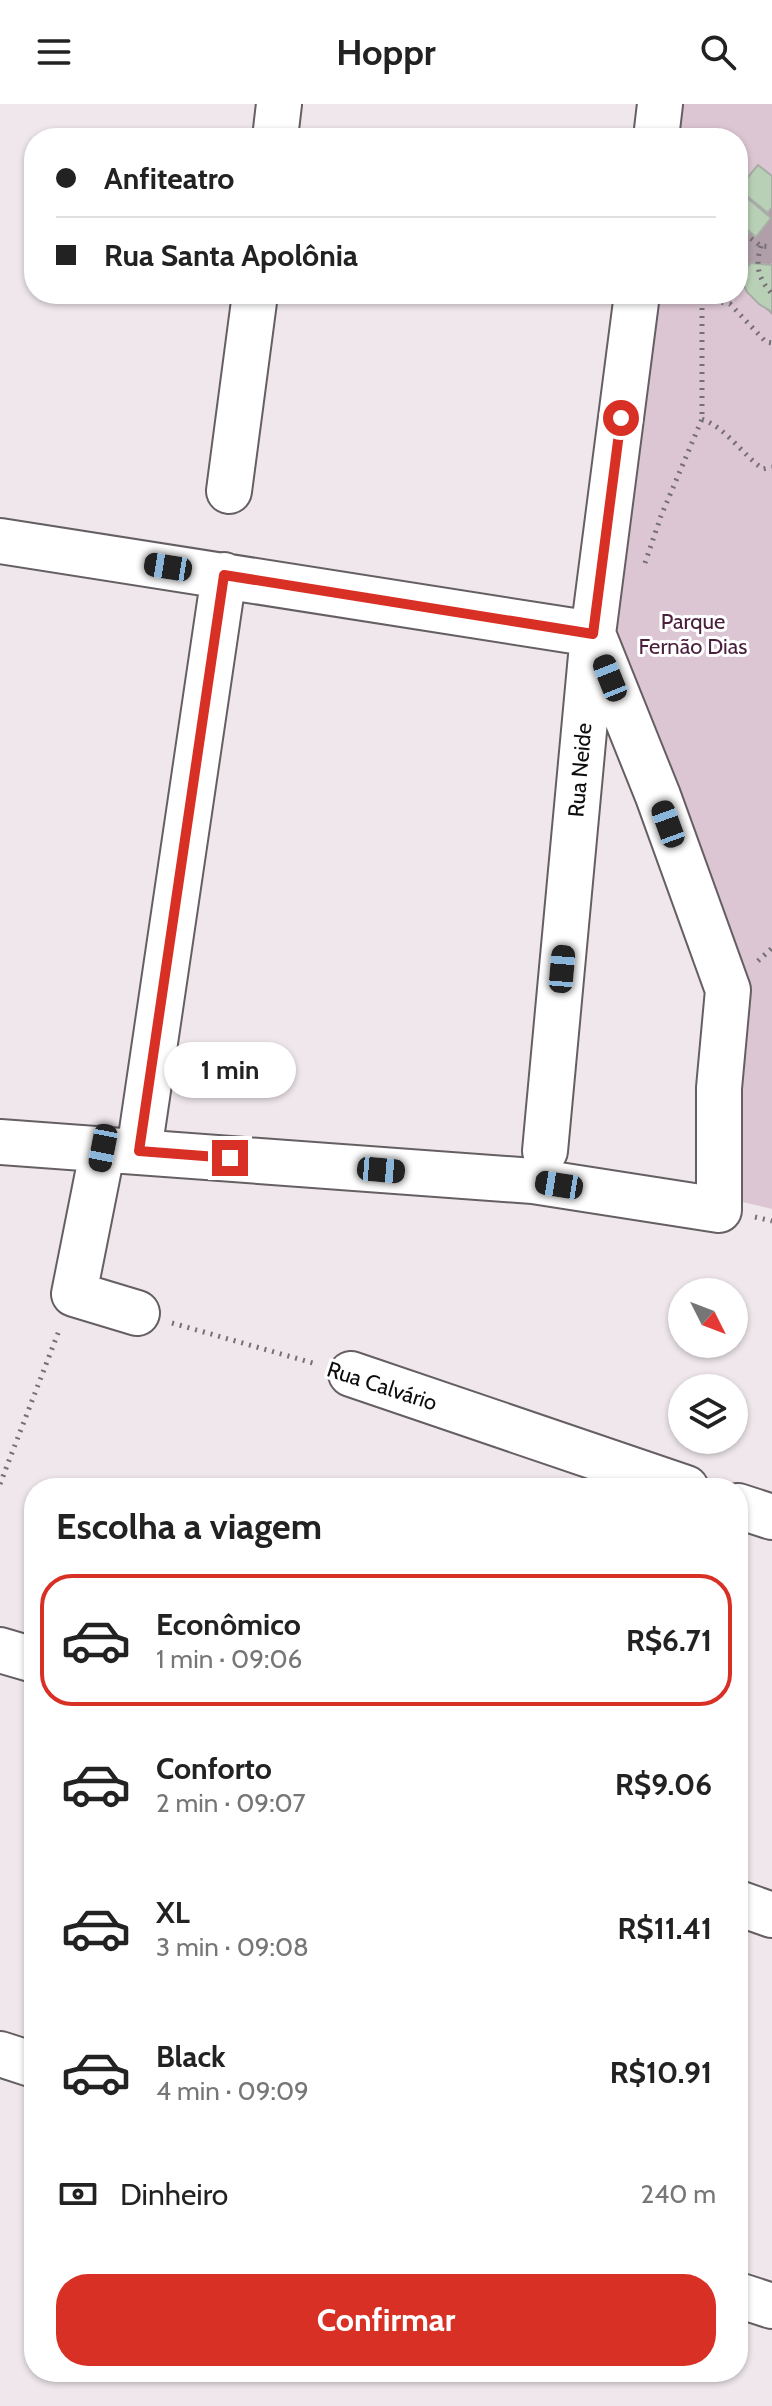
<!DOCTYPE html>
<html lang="pt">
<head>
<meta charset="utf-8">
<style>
	body { margin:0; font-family:Cabin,sans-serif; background:#f2f2f2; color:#222; height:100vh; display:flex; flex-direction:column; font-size:30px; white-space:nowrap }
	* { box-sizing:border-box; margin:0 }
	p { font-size:26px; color:#767676 }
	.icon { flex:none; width:44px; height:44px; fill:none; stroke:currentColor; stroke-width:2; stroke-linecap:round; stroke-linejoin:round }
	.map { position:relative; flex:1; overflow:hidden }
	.panel { position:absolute; left:24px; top:1374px; width:724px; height:904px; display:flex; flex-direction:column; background:#fff; border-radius:32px; box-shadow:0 2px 6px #0004 }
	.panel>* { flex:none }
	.banner { position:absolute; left:24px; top:24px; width:724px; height:176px; border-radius:32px; box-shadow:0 2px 6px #0004; display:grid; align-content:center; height:176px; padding:0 32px; background:#fff }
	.needle { width:52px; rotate:132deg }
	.controls { position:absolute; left:668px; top:1174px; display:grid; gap:16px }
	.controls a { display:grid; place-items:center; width:80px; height:80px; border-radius:50%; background:#fff; box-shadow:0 2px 6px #0004; font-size:40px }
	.end { position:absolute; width:36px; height:36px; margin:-18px; border:10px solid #d93025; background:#fff; box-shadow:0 0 0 4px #fff }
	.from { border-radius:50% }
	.bubble { position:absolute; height:56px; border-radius:28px; background:#fff; box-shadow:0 2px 6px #0004; font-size:26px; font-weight:800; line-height:56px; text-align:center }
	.car { position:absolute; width:24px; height:48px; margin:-24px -12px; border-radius:10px; box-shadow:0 0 6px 2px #0007; background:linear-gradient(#222 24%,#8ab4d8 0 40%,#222 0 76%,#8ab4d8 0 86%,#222 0) }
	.banner b { display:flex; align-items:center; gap:28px; height:76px; font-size:30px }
	.banner b+b { border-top:2px solid #e0e0e0 }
	.banner i { width:20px; height:20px; background:#222 }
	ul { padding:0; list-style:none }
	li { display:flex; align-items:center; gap:24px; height:132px; margin:0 16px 12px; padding:0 16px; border:4px solid transparent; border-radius:32px }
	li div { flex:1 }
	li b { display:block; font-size:30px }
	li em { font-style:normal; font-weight:800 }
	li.active { border-color:#d93025 }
	li>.icon { width:72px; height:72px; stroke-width:1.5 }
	h2 { padding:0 32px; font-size:36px; line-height:96px }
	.pay { display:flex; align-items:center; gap:20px; height:88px; padding:0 32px; font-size:30px }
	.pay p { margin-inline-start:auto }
	.action { display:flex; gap:16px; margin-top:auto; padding:16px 32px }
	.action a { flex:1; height:92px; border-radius:32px; background:#d93025; color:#fff; font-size:32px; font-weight:800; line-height:92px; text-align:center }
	header { display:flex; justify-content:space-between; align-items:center; height:104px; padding:0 32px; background:#fff; font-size:36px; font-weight:800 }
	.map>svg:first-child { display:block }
	.green { fill:#dcc6d3 }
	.shadow { fill:#0003 }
	.building { fill:#b8d1b6; stroke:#a8ada7; stroke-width:2 }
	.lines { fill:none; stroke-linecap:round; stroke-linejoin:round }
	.minor-casing { stroke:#655f63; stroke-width:48 }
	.path { stroke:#757073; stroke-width:5; stroke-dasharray:2 6; stroke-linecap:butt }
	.minor { stroke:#fff; stroke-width:44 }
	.route { stroke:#d93025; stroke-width:10 }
	.labels { text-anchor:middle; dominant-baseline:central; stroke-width:6; stroke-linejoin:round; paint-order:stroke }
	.park-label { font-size:22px; fill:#4a1f3c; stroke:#fff }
	.street-label { font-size:22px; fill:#0f0c0e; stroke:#fff }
</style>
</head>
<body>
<header><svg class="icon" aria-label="menu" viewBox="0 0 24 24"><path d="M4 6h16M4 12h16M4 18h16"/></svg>Hoppr<svg class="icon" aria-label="search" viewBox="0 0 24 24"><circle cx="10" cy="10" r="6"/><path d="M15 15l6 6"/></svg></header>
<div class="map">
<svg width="772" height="2302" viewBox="0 0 772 2302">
	<rect width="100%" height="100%" fill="#efe7ec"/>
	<path class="green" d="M677 0H772V1105L730 1095 741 904 611 546 652 190H738V34H673Z"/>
	<path class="shadow" d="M758 63 772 75V159L770 161 772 163V211L760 199 749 165 738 155V88Z"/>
	<path class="building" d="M758 61 772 72V103L768 109 738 85Z
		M738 86 771 114 756 133 738 118Z
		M738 118 750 128 738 142Z
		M751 159 772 161V208L759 200 747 188 739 172Z"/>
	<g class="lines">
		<defs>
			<path id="minor" d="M275 34 279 0
				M656 34 660 0
				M229 387 255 190
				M0 437 593 530 658 692 728 886 719 984V1106L533 1077 0 1038
				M103 1044 74 1190 137 1209
				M139 1047 224 471
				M545 1047 593 530 637 190
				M351 1270 686 1384
				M738 1402 772 1413
				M0 1546 34 1556
				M738 1799 772 1811
				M0 1950 34 1961
				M738 2191 772 2202"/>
		</defs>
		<use href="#minor" class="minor-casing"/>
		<path class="path" d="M738 125 761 142 772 143
			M761 142C755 162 758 174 772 190
			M702 315C726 324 742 350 763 365L772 363
			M645 459 661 412 702 315V194L730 200 766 238 772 239
			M758 857 772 844
			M755 1113 772 1117
			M172 1219 313 1259
			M0 1380 60 1224"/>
		<use href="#minor" class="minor"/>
	</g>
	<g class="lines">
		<path class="route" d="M230 1054 139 1047 224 471 593 530 621 314"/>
	</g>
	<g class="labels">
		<g class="park-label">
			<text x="693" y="517">Parque<tspan x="693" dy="25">Fernão Dias</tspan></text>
		</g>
		<g class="street-label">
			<text transform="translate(580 666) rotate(-85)">Rua Neide</text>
			<text transform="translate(382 1282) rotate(18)">Rua Calvário</text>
		</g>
	</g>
</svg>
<div class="controls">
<a><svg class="needle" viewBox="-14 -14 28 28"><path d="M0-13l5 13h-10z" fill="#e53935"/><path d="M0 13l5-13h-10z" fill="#767676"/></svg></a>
<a><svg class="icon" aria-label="layers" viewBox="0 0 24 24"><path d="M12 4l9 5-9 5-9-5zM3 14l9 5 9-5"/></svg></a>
</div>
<i class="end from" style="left:621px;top:314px"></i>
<i class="end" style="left:230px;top:1054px"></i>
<div class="bubble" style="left:164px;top:938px;width:132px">1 min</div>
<i class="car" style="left:168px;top:463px;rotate:279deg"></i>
<i class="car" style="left:610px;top:574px;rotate:338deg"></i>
<i class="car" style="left:668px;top:720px;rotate:340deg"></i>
<i class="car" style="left:562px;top:865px;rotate:5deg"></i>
<i class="car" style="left:103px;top:1044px;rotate:191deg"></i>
<i class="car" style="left:381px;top:1066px;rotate:95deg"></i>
<i class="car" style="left:559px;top:1081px;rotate:279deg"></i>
<div class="banner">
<b><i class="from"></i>Anfiteatro</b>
<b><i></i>Rua Santa Apolônia</b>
</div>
<section class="panel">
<h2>Escolha a viagem</h2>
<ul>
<li class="active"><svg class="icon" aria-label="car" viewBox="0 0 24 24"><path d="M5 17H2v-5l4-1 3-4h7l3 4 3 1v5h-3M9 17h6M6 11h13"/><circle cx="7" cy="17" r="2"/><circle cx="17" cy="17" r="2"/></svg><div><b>Econômico</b><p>1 min · 09:06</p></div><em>R$6.71</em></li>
<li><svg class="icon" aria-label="car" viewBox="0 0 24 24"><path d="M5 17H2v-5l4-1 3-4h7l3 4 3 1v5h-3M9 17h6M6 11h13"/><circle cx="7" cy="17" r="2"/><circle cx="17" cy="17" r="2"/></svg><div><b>Conforto</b><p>2 min · 09:07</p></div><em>R$9.06</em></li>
<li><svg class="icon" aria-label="car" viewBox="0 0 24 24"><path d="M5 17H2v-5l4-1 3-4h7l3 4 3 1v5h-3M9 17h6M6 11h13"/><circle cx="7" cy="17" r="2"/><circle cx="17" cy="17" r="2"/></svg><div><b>XL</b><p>3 min · 09:08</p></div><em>R$11.41</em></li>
<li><svg class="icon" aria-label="car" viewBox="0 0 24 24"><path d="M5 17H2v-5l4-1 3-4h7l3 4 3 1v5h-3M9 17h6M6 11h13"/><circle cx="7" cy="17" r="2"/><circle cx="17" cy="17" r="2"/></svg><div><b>Black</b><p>4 min · 09:09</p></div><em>R$10.91</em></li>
</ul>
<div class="pay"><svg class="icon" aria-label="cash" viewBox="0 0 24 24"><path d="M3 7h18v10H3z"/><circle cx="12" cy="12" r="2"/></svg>Dinheiro<p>240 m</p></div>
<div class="action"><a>Confirmar</a></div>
</section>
</div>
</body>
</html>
